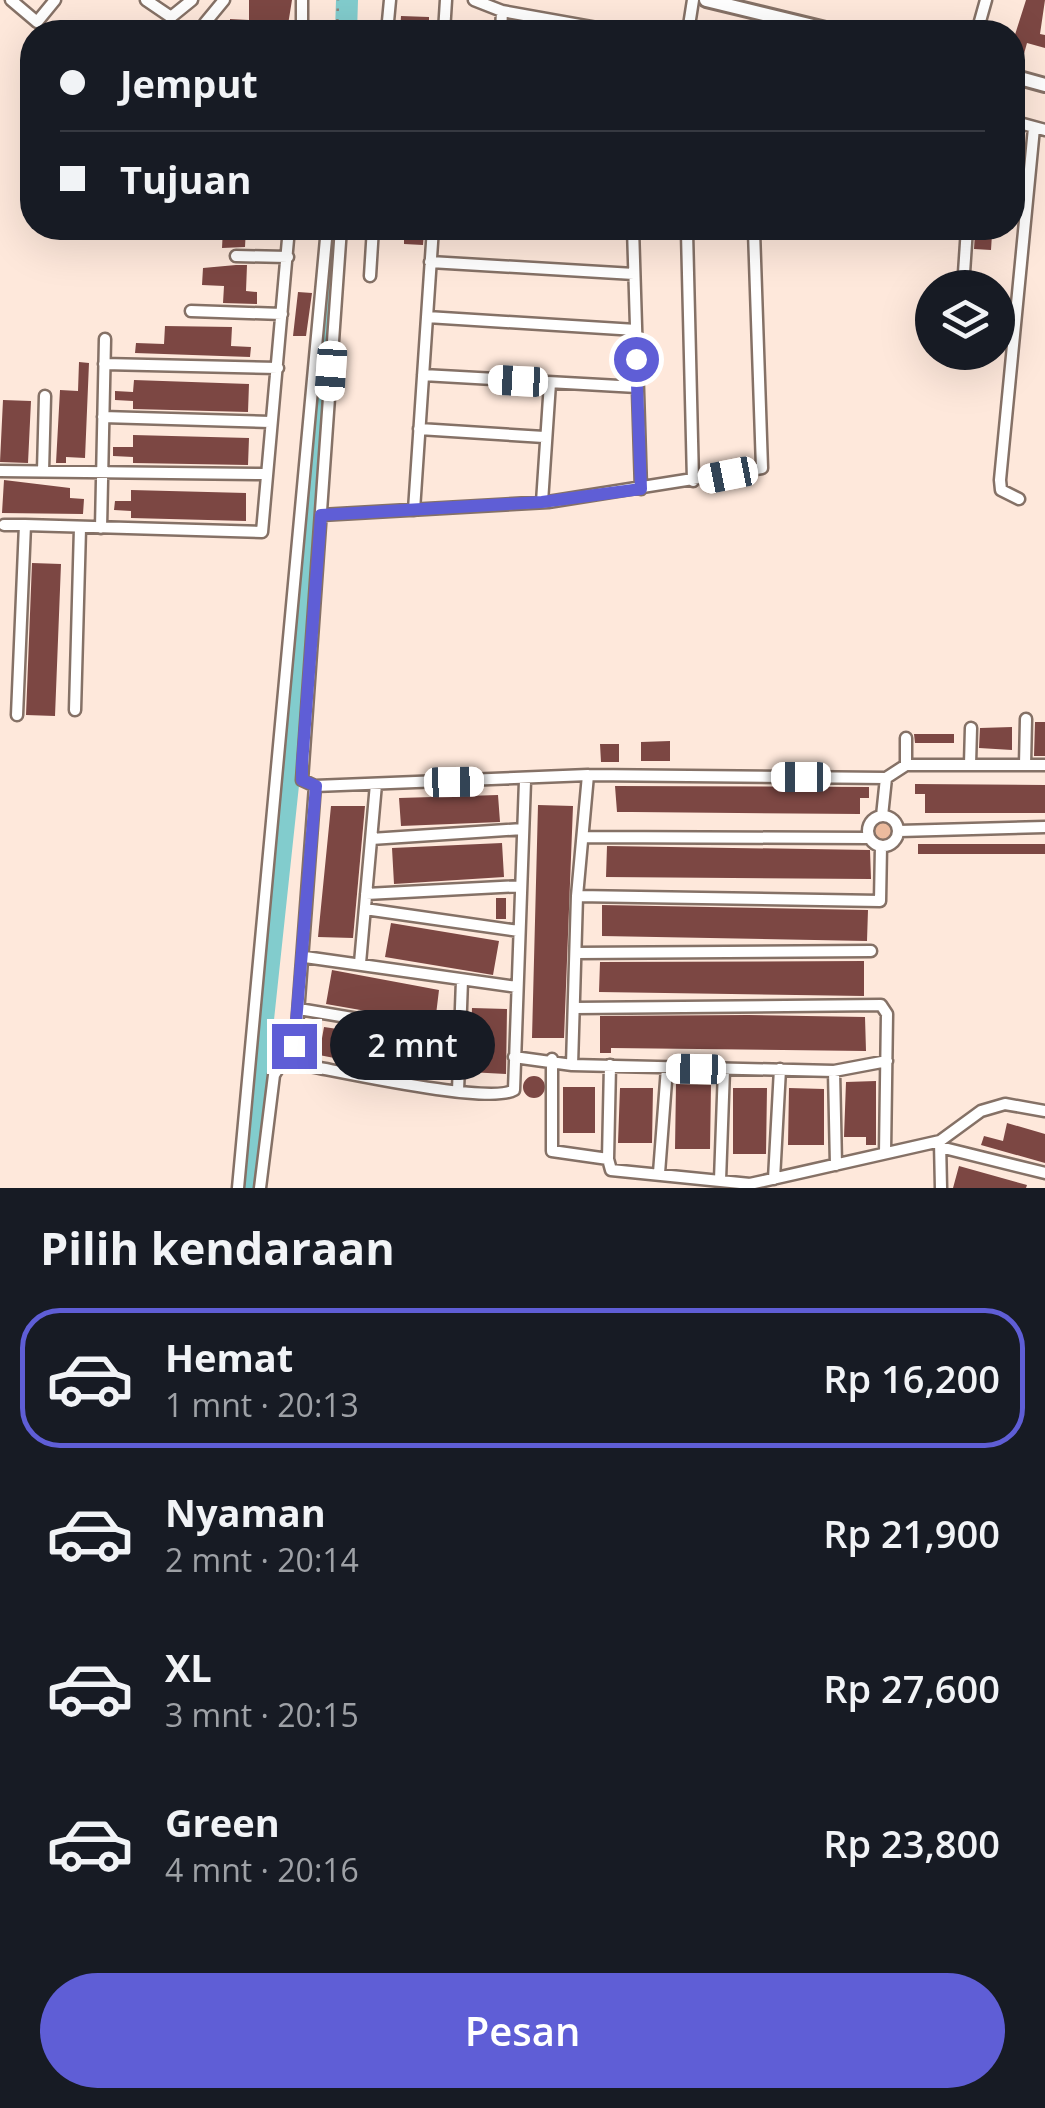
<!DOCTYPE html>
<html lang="id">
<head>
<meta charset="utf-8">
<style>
	body { margin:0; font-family:"Open Sans",sans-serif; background:#20242c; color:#f1f3f6; height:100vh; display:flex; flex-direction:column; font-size:38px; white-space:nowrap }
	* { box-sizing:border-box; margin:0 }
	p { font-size:32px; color:#9ea1a6 }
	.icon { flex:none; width:55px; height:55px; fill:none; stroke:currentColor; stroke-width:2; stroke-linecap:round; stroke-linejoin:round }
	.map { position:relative; height:1188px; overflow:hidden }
	.panel { display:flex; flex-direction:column; background:#171b24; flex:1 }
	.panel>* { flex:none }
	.banner { position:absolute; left:20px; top:20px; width:1005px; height:220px; border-radius:40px; box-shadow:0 10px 40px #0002; display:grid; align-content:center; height:220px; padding:0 40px; background:#171b24 }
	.tools { position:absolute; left:915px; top:270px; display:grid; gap:20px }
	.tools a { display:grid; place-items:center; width:100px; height:100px; border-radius:50%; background:#171b24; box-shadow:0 10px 40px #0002; font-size:50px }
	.end { position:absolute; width:45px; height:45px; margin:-22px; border:12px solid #5f5ed6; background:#fff; box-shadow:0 0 0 5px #fff }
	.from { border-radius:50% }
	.bubble { position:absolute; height:70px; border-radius:35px; background:#171b24; box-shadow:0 10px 40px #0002; font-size:32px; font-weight:600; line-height:70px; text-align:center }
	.car { position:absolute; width:30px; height:60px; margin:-30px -15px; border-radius:12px; box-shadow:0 0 8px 2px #0007; background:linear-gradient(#fff 24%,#345 0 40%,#fff 0 76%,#345 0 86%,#fff 0) }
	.banner b { display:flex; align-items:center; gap:35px; height:95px; font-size:38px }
	.banner b+b { border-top:2px solid #363941 }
	.banner i { width:25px; height:25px; background:#f1f3f6 }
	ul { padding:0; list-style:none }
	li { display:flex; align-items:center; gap:30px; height:140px; margin:0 20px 15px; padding:0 20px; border:5px solid transparent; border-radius:40px }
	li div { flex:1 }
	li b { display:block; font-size:38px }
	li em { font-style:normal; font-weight:600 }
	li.current { border-color:#5f5ed6 }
	li>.icon { width:90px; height:90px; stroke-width:1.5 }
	h2 { padding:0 40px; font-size:45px; line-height:120px }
	.action { display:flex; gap:20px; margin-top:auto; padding:20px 40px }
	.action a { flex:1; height:115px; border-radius:60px; background:#5f5ed6; color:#fff; font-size:40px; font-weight:600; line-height:115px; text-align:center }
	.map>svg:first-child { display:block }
	.green { fill:#ecbb9e }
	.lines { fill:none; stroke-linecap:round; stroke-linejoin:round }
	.river { stroke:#82cccd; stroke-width:22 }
	.building { fill:#7c4743 }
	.minor-casing { stroke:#857166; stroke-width:15 }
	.tertiary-casing { stroke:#857166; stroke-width:18 }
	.path { stroke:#908179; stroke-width:2.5; stroke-dasharray:2.5 8; stroke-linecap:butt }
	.minor { stroke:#fff; stroke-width:10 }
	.tertiary { stroke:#fff; stroke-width:12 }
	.route { stroke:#5f5ed6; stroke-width:12 }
</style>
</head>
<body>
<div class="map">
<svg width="1045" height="1188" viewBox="0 0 1045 1188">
	<rect width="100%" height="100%" fill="#fee8db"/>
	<path class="green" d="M331 228 290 766 245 1188H238Z
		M868 831a15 15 0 1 1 30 0a15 15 0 1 1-30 0Z"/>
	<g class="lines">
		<path class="river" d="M346 32 347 0
			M245 1188 290 766 328 260"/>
	</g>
	<path class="building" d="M249 0H292L287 31 230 30V19L249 20Z
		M1026 0H1045L1040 34 1045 35V48L1027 43 1020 68 1012 66 1013 41Z
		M401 16 429 17V32H400Z
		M223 228H246L245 247 222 248Z
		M404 231 424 232 423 245 404 244Z
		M975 233 992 234 991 250 974 249Z
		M236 265H247L246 291 257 292V304L223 303 224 286 202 285 203 268Z
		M298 292 312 293 306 336H293Z
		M165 326 232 327 231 346 251 347 250 357 135 353 136 343 164 344Z
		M79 362 89 363 85 458 66 457V463H56L60 390 78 391Z
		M134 380 249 384 248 412 133 409V401L115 400V391L133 392Z
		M3 400 31 401 28 463 0 462Z
		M133 435 249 438 248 465 133 463V457L113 456V447H133Z
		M4 480 70 488V498L84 499 83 514 2 513Z
		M131 490 246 493V521L131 518V511L114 510 115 501H131Z
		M32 563 61 564 55 716 26 715Z
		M1035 722H1045V756H1034Z
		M1012 727V750L979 748 980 728Z
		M914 734H954V743H915Z
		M670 741V761H641V742Z
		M600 744H619V762H601Z
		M915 784 1045 785V813H925V794H915Z
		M615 786 869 787V798H860V814L632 812H617Z
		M498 795 500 822 401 826 399 798Z
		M538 805 573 806 564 1038H532Z
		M331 806H365L353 938 318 937Z
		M502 843 504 877 394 884 392 848Z
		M918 844H1045V854H918Z
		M607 846 870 850 871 879 606 877Z
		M496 898H506V919H496Z
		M602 905 868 910 867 941 602 936Z
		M391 923 499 941 493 975 385 957Z
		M864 961V996L599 992 600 962Z
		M332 970 439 990 435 1023 326 1004Z
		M472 1008 507 1009 506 1074 469 1072Z
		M748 1015 865 1017 866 1051 611 1048V1053H600V1016Z
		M324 1027 432 1043 426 1076 319 1055Z
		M523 1087a11 11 0 1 1 22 0a11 11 0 1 1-22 0Z
		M876 1081V1145H866V1137H844L846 1082Z
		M676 1084 711 1085 710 1149H675Z
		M563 1087H595V1133H563Z
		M620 1088H653L652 1143H618Z
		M733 1088H767L766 1154H733Z
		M789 1088 824 1089V1145H788Z
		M1007 1123 1045 1134V1163L981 1145 984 1136 1003 1141Z
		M959 1166 1027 1185 1026 1188H953Z"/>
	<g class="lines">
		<defs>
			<path id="minor" d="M11 0 37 22 55 0
				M146 0 171 17 192 0
				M474 0 502 11 619 32
				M204 32 205 23 224 0
				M302 32V0
				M387 32 390 0
				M444 32 446 0
				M501 32 502 11
				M688 32 693 0
				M977 32 986 0
				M1012 121 1045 130
				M341 228 302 780 315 786 588 775 886 778 906 765H1045
				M633 228 641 489
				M676 228 687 232 697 228
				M687 232 693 481
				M236 256 288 257
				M430 262 634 274
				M370 276 373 228
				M963 288 967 228
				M191 311 282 314
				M427 317 636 330
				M104 364 278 368
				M423 375 637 387
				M103 417 270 422
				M419 429 544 437
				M0 471 265 474
				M43 471 45 396
				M1019 499 1001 490 1000 480 1034 128
				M542 502 550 383
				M414 510 433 228
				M321 515 548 502 762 468 754 231 749 228
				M4 525H25
				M101 528 105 339
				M75 710 80 528
				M17 715 25 525 262 532 289 228
				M970 764 971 728
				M906 765V738
				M1025 765 1026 719
				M868 831a15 15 0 1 1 30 0a15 15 0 1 1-30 0Z
				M882 816 886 778
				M899 831 1045 827
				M584 837 869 838
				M371 839 523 829
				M366 894 521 886
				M577 896 880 901 881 846
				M365 909 519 931
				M576 953 871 951
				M305 957 517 987
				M360 963 376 784
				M575 1008 881 1005 887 1014 885 1153
				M299 1009 460 1036
				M294 1046 298 1060 304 1065C339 1071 490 1105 514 1090L525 781
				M514 1057 572 1065 834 1071 887 1061
				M552 1059V1151L608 1159 611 1170 750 1184 940 1141 981 1111 1005 1104 1045 1111
				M572 1065 577 896 588 775
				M834 1071 836 1165
				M458 1091 462 980
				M940 1142 941 1188
				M940 1147 1045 1173
				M608 1159 610 1065
				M659 1173 667 1068
				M774 1179 780 1069
				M720 1180 724 1069
				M238 1188 327 228
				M260 1188 274 1075 296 1040 315 786"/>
			<path id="tertiary" d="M706 0 838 32
				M1012 76 1045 85"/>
		</defs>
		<use href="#minor" class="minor-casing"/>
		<use href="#tertiary" class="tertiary-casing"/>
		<path class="path" d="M337 32 338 0"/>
		<use href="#minor" class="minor"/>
		<use href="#tertiary" class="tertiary"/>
	</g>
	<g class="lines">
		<path class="route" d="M294 1046 316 786 302 780V764L321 515 542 502 641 489 636 359"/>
	</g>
</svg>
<div class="tools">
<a><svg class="icon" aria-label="layers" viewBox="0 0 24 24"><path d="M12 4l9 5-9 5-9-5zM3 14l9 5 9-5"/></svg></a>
</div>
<i class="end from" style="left:636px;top:359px"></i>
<i class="end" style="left:294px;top:1046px"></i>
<div class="bubble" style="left:330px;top:1010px;width:165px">2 mnt</div>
<i class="car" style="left:331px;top:371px;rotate:184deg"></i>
<i class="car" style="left:518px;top:381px;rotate:273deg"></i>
<i class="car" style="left:728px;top:475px;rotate:259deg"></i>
<i class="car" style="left:801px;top:777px;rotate:270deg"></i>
<i class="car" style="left:454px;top:782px;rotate:89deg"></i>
<i class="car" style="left:696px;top:1069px;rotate:271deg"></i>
<div class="banner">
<b><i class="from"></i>Jemput</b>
<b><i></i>Tujuan</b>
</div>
</div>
<section class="panel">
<h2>Pilih kendaraan</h2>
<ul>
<li class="current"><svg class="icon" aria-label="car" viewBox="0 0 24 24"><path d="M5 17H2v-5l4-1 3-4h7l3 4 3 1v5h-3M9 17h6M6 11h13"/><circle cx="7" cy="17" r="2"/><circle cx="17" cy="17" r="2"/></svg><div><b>Hemat</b><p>1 mnt · 20:13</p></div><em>Rp 16,200</em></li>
<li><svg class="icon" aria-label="car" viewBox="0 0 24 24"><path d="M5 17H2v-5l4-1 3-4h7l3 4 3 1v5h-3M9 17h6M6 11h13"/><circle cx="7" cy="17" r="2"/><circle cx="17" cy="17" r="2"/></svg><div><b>Nyaman</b><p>2 mnt · 20:14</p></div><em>Rp 21,900</em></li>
<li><svg class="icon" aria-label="car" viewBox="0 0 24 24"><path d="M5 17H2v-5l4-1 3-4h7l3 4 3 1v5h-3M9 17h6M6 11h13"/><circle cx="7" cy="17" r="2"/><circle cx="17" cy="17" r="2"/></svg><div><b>XL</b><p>3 mnt · 20:15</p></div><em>Rp 27,600</em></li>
<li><svg class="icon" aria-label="car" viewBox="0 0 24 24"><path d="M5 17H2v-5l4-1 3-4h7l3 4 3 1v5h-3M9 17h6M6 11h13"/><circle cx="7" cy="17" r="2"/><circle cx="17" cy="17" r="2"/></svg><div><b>Green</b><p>4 mnt · 20:16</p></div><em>Rp 23,800</em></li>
</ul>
<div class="action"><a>Pesan</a></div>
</section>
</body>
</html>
